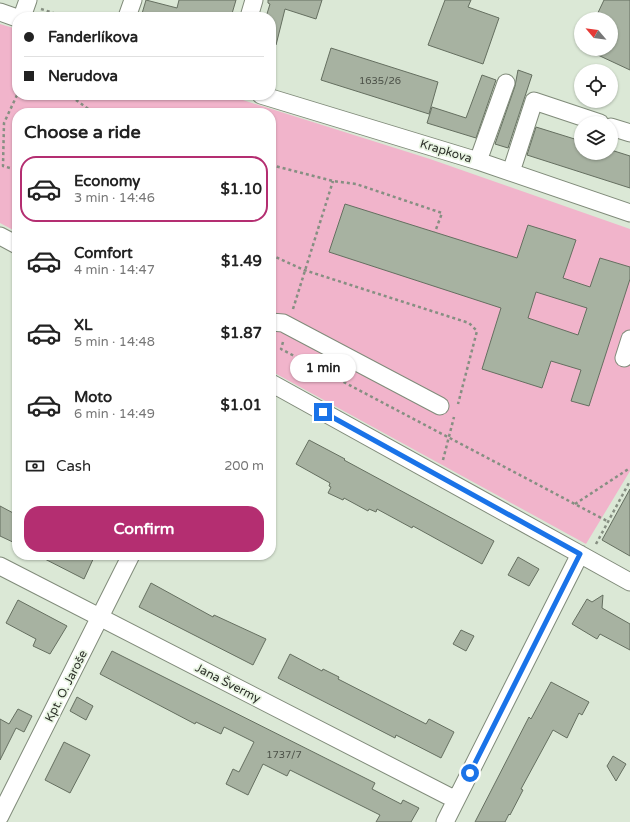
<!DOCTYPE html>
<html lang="en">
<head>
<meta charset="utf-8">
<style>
	body { margin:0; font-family:"Varela Round",sans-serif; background:#f2f2f2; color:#222; height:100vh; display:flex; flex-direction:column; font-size:15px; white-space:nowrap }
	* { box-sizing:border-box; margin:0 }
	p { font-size:13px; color:#767676 }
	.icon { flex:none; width:22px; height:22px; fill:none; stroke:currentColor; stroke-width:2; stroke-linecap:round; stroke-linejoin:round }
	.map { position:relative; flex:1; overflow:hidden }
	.sheet { position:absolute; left:12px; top:108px; width:264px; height:452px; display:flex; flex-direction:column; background:#fff; border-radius:16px; box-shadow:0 1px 3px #0004 }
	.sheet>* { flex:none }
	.top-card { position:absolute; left:12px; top:12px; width:264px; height:88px; border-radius:16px; box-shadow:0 1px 3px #0004; display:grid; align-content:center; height:88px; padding:0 12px; background:#fff }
	.needle { width:26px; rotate:299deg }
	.tools { position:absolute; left:574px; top:12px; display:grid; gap:8px }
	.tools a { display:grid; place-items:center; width:44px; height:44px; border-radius:50%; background:#fff; box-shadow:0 1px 3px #0004; font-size:20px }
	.end { position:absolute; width:18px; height:18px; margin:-9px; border:5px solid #1a73e8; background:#fff; box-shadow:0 0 0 2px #fff }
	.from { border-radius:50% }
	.bubble { position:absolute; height:28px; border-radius:14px; background:#fff; box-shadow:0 1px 3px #0004; font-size:13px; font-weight:800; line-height:28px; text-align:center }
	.top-card b { display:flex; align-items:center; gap:14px; height:38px; font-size:15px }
	.top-card b+b { border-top:1px solid #e0e0e0 }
	.top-card i { width:10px; height:10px; background:#222 }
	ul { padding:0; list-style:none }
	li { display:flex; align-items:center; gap:12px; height:66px; margin:0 8px 6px; padding:0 4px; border:2px solid transparent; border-radius:16px }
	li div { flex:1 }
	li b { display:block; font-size:15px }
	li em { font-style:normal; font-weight:800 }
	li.on { border-color:#b42e71 }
	li>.icon { width:36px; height:36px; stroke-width:1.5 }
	h2 { padding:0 12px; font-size:18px; line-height:48px }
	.pay { display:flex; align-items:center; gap:10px; height:44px; padding:0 12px; font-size:15px }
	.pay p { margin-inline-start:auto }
	.cta { display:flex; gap:8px; margin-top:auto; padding:8px 12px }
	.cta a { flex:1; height:46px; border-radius:16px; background:#b42e71; color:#fff; font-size:16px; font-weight:800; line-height:46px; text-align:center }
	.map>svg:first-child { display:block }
	.green { fill:#f1b4cb }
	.building { fill:#a7b2a1; stroke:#656f60; fill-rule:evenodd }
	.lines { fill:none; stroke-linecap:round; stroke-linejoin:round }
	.minor-casing { stroke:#808b7a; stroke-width:19 }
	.path { stroke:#868f82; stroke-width:2.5; stroke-dasharray:3 3; stroke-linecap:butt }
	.minor { stroke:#fff; stroke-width:17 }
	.route { stroke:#1a73e8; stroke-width:5 }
	.labels { text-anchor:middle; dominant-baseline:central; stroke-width:3.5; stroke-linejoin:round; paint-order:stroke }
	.number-label { font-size:10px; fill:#4c5148 }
	.street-label { font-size:12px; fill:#2d312a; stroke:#e9f5e3 }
</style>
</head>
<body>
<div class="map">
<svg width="630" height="822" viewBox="0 0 630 822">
	<rect width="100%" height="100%" fill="#dbe8d6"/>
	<path class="green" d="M0 24 17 29V95H227L430 159 630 229V471L586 544 271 371V113H17V232L0 223Z"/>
	<path class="building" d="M146 0 177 8 179 0H236L231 17H141Z
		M268 0H322L316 19 285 9 276 45 271 44V17H266L270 4 268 3Z
		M445 0H471L468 7 499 18 483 64 428 45Z
		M604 0H630V70L585 49H611V19H595Z
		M331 48 438 82 429 114 321 80Z
		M518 70 532 75 508 148 495 144 515 86Z
		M482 75 496 80 476 138 427 123 432 107 466 118Z
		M536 127 581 141V153H611V150L630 156V188L527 155Z
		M345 204 517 258 528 225 576 240 563 278 590 287 600 258 630 267V279L589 406 571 401 581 370 551 361 542 388 482 369 501 308 329 252ZM536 292 587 308 578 335 528 318Z
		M309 440 345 459 344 460 494 541 482 564 413 526 412 528 377 509 376 512 369 509 368 511 344 498 343 500 328 493 331 487 329 486 330 483 296 464Z
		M630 489V556L602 540Z
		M0 506 17 515V544L0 536Z
		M37 555H95L84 579Z
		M518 557 539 569 529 586 508 575Z
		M151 583 213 617 214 615 266 639 253 665 139 607Z
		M603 595 602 608 630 624V650L600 634 597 639 572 624 587 599 592 602Z
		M18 600 67 626 50 654 33 646 36 639 6 623Z
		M461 630 474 636 466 651 453 644Z
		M112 651 375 783 372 789 401 804 403 800 419 808 411 822H376L380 815 290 770 287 776 263 764 248 795 226 784 233 769 239 772 254 742 224 727 221 734 196 722 195 724 100 674Z
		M290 654 322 671 323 669 339 677 338 679 426 724 429 719 454 732 441 758 396 735 395 738 278 678Z
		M551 682 589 702 582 715 579 713 567 738 553 730 521 789 523 790 510 815 509 814 505 822H475L529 717 531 719Z
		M77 697 93 706 86 720 70 711Z
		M18 709 32 716 24 732 16 728 0 760V719L9 724Z
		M64 742 90 755 70 793 45 780Z
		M613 756 626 764 616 781 607 766Z"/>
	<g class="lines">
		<defs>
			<path id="minor" d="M0 12 17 18
				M22 17 28 0
				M127 17 133 0
				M249 17 254 0
				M261 95 478 161 630 213
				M611 127 630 133
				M478 161 506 83
				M511 172 534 101 600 123
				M0 236 17 245
				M271 322 283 323 440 406
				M624 358 630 339
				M271 383 630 582
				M0 566 456 800
				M0 816 131 555
				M445 822 580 554"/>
		</defs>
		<use href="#minor" class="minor-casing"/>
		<path class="path" d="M41 9 66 17
			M17 95 4 123 3 166 17 170
			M65 95 76 100 94 113
			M271 165 333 181 356 184 442 213 435 232
			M271 255 304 270 469 323 477 331 458 404
			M293 309 333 181
			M283 342 281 349 607 521
			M443 460 454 417
			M575 504 630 468
			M596 544 630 481"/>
		<use href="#minor" class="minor"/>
	</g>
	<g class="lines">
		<path class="route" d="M323 412 580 554 470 773"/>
	</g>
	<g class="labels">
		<g class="number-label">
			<text x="380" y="81">1635/26</text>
			<text x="284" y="755">1737/7</text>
		</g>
		<g class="street-label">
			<text transform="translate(446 151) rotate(17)">Krapkova</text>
			<text transform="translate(228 683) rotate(27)">Jana Švermy</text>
			<text transform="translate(66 686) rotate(-63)">Kpt. O. Jaroše</text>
		</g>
	</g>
</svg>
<div class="tools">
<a><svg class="needle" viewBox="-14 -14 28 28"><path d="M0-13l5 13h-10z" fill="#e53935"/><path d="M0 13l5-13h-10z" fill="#767676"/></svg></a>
<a><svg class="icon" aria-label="locate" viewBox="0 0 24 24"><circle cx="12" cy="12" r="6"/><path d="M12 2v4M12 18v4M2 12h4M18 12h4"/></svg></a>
<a><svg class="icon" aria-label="layers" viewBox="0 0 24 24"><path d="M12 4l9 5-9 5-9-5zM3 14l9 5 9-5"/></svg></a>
</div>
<i class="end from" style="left:470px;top:773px"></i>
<i class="end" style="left:323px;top:412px"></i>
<div class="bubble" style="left:290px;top:354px;width:66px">1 min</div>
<div class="top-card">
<b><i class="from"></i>Fanderlíkova</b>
<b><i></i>Nerudova</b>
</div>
<section class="sheet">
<h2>Choose a ride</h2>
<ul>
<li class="on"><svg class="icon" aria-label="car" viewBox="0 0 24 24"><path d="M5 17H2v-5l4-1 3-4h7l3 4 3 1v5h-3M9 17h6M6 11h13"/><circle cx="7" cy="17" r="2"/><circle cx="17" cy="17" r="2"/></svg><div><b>Economy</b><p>3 min · 14:46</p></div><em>$1.10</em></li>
<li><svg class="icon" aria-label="car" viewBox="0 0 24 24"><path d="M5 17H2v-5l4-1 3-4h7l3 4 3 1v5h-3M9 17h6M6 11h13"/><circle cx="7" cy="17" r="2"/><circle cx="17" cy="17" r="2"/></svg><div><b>Comfort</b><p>4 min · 14:47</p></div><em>$1.49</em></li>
<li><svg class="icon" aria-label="car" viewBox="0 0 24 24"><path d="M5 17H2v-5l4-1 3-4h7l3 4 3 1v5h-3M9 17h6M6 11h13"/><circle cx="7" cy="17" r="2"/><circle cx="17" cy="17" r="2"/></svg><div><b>XL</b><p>5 min · 14:48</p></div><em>$1.87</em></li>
<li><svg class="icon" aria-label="car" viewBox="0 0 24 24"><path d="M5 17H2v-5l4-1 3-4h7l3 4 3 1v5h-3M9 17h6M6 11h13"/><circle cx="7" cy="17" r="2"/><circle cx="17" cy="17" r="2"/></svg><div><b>Moto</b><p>6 min · 14:49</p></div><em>$1.01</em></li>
</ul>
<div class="pay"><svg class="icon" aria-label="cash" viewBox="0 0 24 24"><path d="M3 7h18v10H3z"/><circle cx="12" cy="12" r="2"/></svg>Cash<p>200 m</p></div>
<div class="cta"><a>Confirm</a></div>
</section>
</div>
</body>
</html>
